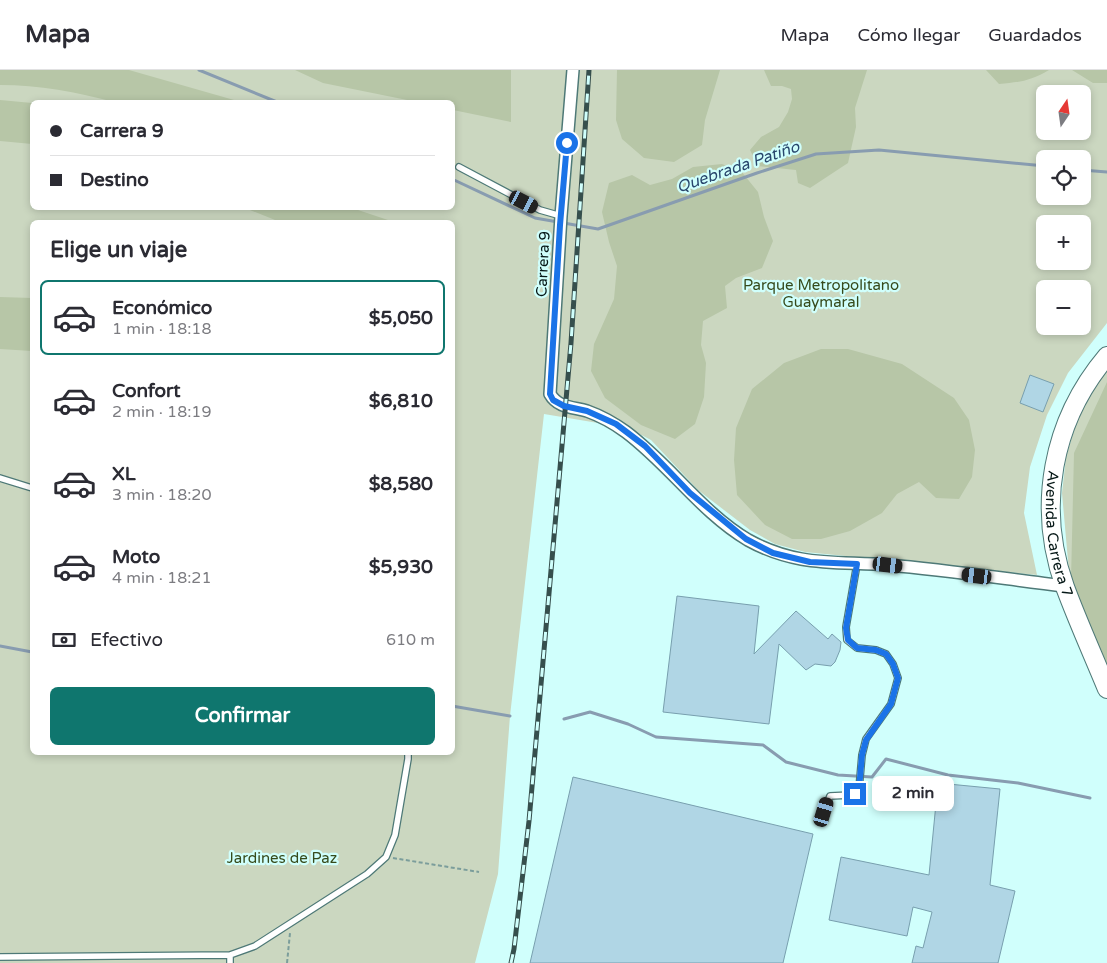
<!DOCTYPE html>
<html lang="es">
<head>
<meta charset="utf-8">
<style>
	body { margin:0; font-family:"Varela Round",sans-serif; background:#f7f7f7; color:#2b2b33; height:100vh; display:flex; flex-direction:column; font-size:19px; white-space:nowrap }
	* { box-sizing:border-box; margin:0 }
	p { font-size:16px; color:#7c7c81 }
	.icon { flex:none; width:28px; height:28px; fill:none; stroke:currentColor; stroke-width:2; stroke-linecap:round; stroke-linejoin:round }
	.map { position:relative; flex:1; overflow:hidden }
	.drawer { position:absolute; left:30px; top:150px; width:425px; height:535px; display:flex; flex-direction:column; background:#fff; border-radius:8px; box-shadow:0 2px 8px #0003 }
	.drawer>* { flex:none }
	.banner { position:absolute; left:30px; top:30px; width:425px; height:110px; border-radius:8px; box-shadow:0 2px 8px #0003; display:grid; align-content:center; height:110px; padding:0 20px; background:#fff }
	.needle { width:32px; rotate:13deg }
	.buttons { position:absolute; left:1036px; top:15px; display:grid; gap:10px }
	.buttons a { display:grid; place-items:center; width:55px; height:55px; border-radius:8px; background:#fff; box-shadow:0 2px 8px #0003; font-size:25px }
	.end { position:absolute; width:22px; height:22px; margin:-11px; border:6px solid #1a73e8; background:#fff; box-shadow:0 0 0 2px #fff }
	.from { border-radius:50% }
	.bubble { position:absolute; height:35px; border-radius:8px; background:#fff; box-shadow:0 2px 8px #0003; font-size:16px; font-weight:700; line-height:35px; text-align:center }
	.car { position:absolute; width:15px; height:30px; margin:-15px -8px; border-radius:6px; box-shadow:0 0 4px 1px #0007; background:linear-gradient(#222 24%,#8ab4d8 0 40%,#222 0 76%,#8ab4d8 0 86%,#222 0) }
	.banner b { display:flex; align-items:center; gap:18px; height:48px; font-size:19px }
	.banner b+b { border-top:1px solid #e1e1e2 }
	.banner i { width:12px; height:12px; background:#2b2b33 }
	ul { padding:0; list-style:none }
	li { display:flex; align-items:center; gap:15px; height:75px; margin:0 10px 8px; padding:0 10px; border:2px solid transparent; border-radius:8px }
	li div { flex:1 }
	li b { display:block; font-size:19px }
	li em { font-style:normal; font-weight:700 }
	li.on { border-color:#0f766e }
	li>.icon { width:45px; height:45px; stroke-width:1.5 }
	h2 { padding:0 20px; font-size:22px; line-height:60px }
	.pay { display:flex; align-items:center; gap:12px; height:55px; padding:0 20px; font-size:19px }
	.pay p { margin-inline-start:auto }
	.cta { display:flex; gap:10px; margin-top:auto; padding:10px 20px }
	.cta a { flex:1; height:58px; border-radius:8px; background:#0f766e; color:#fff; font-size:20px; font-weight:700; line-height:58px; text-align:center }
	header { display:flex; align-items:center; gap:30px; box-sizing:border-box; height:70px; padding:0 25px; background:#fff; border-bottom:1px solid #e1e1e2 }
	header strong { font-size:24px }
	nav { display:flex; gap:28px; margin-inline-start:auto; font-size:18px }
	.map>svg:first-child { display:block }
	.green { fill:#cbd7c0; fill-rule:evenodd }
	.forest { fill:#b7c6a7 }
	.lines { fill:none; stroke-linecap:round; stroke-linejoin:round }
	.stream { stroke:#889cb0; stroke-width:3 }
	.building { fill:#b0d6e5; stroke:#789fae }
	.lane-casing { stroke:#4e7977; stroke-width:8 }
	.street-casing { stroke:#4e7977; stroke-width:14 }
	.primary-casing { stroke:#4e7977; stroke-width:20 }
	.path { stroke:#7b9d9b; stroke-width:2; stroke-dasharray:4 2.5; stroke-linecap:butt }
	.lane { stroke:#fff; stroke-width:5.5 }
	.street { stroke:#fff; stroke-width:11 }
	.primary { stroke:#fff; stroke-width:18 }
	.rail-casing { stroke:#364f4d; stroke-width:5 }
	.rail { stroke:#d0fffc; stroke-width:3; stroke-dasharray:9; stroke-linecap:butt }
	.route { stroke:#1a73e8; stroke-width:6 }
	.labels { text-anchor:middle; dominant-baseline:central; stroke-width:4.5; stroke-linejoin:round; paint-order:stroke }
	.street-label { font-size:15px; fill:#061817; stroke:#d0fffc }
	.park-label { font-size:15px; fill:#364a1b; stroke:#d0fffc }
	.water-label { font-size:16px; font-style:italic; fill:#28466c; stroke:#d0fffc }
</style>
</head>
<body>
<header>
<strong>Mapa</strong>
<nav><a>Mapa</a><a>Cómo llegar</a><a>Guardados</a></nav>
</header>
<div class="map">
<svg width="1107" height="893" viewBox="0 0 1107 893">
	<rect width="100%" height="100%" fill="#d0fffc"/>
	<path class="green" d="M0 0H1107V253L1068 303 1047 345 1030 397 1024 443 1037 505 805 482 775 474 750 460 698 420 651 370 628 358 544 344 510 646 498 804 475 893H0ZM1045 24H1082V61H1045ZM32 32H452V138H32ZM1045 89H1082V126H1045ZM32 152H452V682H32ZM1045 154H1082V191H1045ZM1045 219H1082V256H1045Z
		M1107 296V595L1069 502 1062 423 1066 387 1078 347 1100 305Z"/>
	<path class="forest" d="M0 0H129L241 32H114C77 22 39 15 0 15Z
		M295 0H511V52L453 40 452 32H417L323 13Z
		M617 0H720L705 50 702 75 674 92 644 88 622 69 616 50Z
		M764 0H867L855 38 856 57 848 93 810 118 798 113 796 100 758 96 750 80 761 67 779 57 788 42 792 29 791 19 782 16H771Z
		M986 0H1049C1030 11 1021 12 999 14Z
		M1072 0H1107V13H1093Z
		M0 30 32 33V74L0 71Z
		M722 94 741 101 758 122 764 147 773 171 762 198 736 208 725 216 727 238 703 251 701 275 706 293 704 327 695 354 675 369 641 355 605 328 591 301 594 274 614 229 617 196 609 172 602 142 609 113 632 105 650 115 672 109 693 97Z
		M245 138H352L394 152H280Z
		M0 227 32 228V281L0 279Z
		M821 279H848L902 294 954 328 969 350 975 380 972 407 959 429 936 428 919 412 897 424 882 443 850 461 821 469H792L765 455 737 425 734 390 736 358 752 319 784 293Z
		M1107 312V596L1071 510 1074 383Z"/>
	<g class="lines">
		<path class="stream" d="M199 0 277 32
			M1082 100 1107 102
			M452 109 535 148 598 159 757 103 816 84 879 80 1045 96
			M0 576 32 582
			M452 636 510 646
			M564 649 590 642 628 654 656 667 763 675 786 692 838 705 872 707 886 689 948 705 1018 713 1090 728"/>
	</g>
	<path class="building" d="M1030 305 1054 314 1043 342 1020 333Z
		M677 526 759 536 754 584 796 541 828 569 832 564 841 572 840 580 835 592 831 596 815 594 806 600 779 574 769 654 663 642Z
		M573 707 813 764 783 893H530Z
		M938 713 1000 719 990 815 1015 821 998 893H912L916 876 923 878 932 842 913 837 907 866 829 850 841 787 929 805Z"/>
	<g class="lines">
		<defs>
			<path id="lane" d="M459 97 540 140 561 146
				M0 408 32 418
				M824 742 830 726 851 725 855 724 859 719 862 685 866 669 891 634 898 608 893 594 886 584 876 580 857 578 847 570 846 557 857 494
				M230 885V893
				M0 887 230 885 255 876 367 804 386 787 395 765 408 689V682"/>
			<path id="street" d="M573 0 561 146 550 324C558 338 573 337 587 341 601 346 615 354 626 362 670 395 701 442 748 470 797 497 835 491 888 495 947 500 1006 509 1065 516"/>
			<g id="primary">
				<path id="s1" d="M1107 286C1052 351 1036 437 1065 517 1078 552 1093 585 1107 619"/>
			</g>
		</defs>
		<use href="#lane" class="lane-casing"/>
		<use href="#street" class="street-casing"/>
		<use href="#primary" class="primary-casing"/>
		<path class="path" d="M393 788 479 802
			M287 893 290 863"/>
		<use href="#lane" class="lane"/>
		<use href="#street" class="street"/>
		<use href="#primary" class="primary"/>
		<defs>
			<path id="rail" d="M511 893 514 879 529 751 571 273 589 0"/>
		</defs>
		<use href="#rail" class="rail-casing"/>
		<use href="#rail" class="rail"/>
	</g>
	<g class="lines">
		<path class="route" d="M567 73 560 155 550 324 553 330 564 336 587 341 616 354 645 376 690 423 746 469 773 483 810 492 857 494 846 558 848 570 857 578 876 580 886 584 893 594 898 608 891 634 866 670 862 685 859 719 855 724"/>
	</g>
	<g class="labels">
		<g class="street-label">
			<text transform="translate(543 194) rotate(-87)">Carrera 9</text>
			<text stroke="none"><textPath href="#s1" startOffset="192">Avenida Carrera 7</textPath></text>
		</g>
		<g class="park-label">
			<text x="821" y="215">Parque Metropolitano<tspan x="821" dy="17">Guaymaral</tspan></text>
			<text x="282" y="788">Jardines de Paz</text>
		</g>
		<g class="water-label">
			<text transform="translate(738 97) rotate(-19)">Quebrada Patiño</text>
		</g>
	</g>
</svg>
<div class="buttons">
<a><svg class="needle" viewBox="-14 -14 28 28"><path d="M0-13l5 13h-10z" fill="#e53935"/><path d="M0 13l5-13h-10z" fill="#7c7c81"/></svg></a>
<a><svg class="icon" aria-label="locate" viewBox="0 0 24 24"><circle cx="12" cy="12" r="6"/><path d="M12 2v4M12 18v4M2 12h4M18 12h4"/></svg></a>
<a>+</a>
<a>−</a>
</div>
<i class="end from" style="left:567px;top:73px"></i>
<i class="end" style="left:855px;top:724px"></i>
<div class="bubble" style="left:872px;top:706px;width:82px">2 min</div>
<i class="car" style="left:524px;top:132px;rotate:117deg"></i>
<i class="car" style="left:888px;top:495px;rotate:97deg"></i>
<i class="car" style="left:977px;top:506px;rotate:277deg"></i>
<i class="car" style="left:824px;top:742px;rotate:17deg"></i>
<div class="banner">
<b><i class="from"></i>Carrera 9</b>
<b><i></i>Destino</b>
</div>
<section class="drawer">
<h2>Elige un viaje</h2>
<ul>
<li class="on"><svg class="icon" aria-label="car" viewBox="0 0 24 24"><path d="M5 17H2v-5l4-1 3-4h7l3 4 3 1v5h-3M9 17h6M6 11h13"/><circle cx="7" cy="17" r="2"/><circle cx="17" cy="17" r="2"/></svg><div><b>Económico</b><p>1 min · 18:18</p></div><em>$5,050</em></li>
<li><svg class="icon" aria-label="car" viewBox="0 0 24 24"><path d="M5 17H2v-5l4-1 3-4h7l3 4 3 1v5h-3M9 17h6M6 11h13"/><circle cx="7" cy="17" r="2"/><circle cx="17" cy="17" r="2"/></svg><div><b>Confort</b><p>2 min · 18:19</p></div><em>$6,810</em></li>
<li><svg class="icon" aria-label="car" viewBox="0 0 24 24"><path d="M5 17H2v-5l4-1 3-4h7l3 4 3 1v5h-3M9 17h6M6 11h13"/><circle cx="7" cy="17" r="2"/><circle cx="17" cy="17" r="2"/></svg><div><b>XL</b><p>3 min · 18:20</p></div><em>$8,580</em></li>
<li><svg class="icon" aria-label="car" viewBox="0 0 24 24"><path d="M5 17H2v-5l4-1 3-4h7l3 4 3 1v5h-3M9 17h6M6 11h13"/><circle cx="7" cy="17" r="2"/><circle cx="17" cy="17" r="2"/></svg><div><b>Moto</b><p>4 min · 18:21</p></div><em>$5,930</em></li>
</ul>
<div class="pay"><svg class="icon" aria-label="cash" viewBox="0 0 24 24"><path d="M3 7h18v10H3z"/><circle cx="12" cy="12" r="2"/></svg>Efectivo<p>610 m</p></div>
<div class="cta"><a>Confirmar</a></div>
</section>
</div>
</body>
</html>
